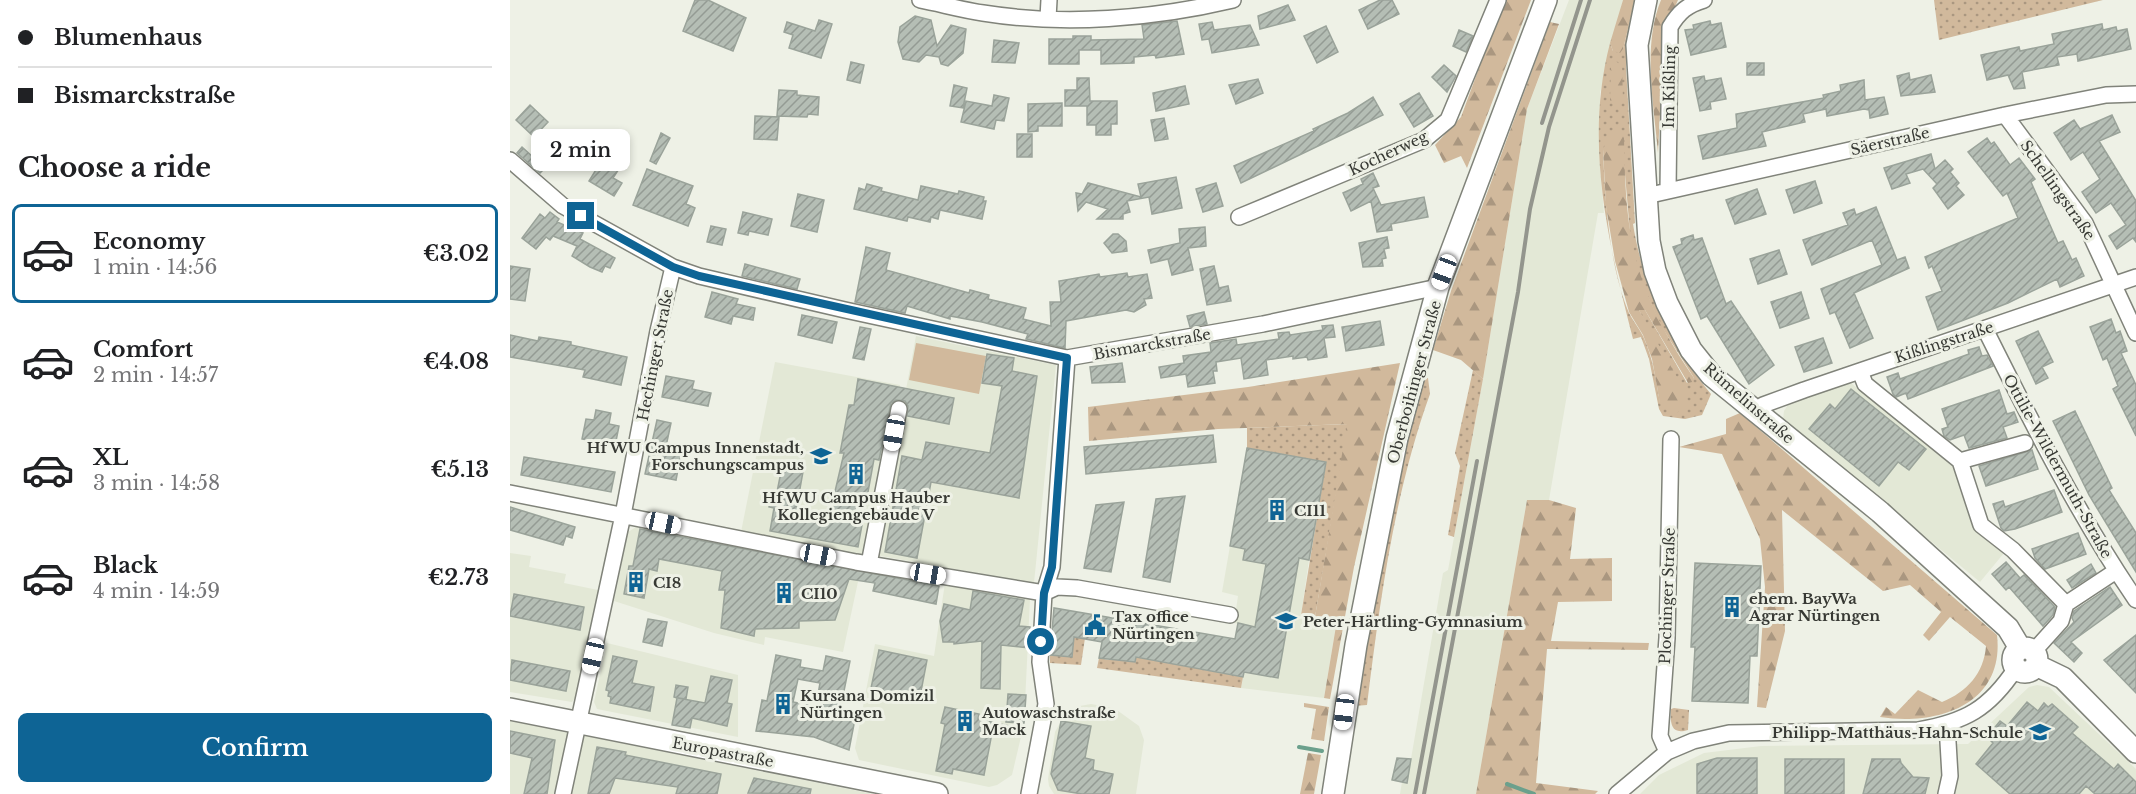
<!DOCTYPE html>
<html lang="en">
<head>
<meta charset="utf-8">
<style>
	body { margin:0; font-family:"Libre Baskerville",serif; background:#f2f2f2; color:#202124; height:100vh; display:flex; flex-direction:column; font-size:22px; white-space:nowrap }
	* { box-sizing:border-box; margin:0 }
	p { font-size:20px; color:#757577 }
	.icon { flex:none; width:33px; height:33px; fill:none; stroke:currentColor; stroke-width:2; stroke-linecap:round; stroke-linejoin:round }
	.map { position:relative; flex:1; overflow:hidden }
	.side { display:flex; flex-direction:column; background:#fff; width:510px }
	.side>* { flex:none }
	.hud { display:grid; align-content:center; height:132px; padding:0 18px; background:#fff }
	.end { position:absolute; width:27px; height:27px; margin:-14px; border:8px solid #0e6495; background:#fff; box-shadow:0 0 0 3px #fff }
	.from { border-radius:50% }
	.bubble { position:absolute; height:42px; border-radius:9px; background:#fff; box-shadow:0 3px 9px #0003; font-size:20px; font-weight:600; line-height:42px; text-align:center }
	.car { position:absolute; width:18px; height:36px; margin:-18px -9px; border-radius:8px; box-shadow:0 0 4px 2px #0007; background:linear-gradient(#fff 24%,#345 0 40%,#fff 0 76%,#345 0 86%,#fff 0) }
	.hud b { display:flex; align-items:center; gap:21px; height:57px; font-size:22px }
	.hud b+b { border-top:2px solid #e0e0e0 }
	.hud i { width:15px; height:15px; background:#202124 }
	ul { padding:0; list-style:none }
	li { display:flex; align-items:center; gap:18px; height:99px; margin:0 12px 9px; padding:0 6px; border:3px solid transparent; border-radius:9px }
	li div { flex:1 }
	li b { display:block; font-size:22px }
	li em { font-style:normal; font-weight:600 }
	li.active { border-color:#0e6495 }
	li>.icon { width:54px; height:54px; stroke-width:1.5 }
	h2 { padding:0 18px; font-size:27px; line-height:72px }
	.button { display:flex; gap:12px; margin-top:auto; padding:12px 18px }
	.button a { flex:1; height:69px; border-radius:9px; background:#0e6495; color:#fff; font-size:24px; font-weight:600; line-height:69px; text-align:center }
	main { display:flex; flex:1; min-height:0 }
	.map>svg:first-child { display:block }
	.built { fill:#e3e8d6 }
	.grass { fill:url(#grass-dots); fill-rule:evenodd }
	.forest { fill:url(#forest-firs) }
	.pitch { fill:#d1b99c }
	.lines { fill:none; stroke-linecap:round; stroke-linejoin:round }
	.stream { stroke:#6ba08c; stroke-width:4 }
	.building { fill:url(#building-hatch); stroke:#9aa39a; stroke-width:1.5; fill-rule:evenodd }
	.street-casing { stroke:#80837a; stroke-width:18 }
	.secondary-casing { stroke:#80837a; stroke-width:24 }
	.street { stroke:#fff; stroke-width:15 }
	.secondary { stroke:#fff; stroke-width:21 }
	.rail { stroke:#93958d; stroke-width:4 }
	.route { stroke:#0e6495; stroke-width:8 }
	.labels { text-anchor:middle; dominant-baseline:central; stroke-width:6; stroke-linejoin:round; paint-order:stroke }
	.street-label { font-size:15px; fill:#373934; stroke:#eef1e6 }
	.poi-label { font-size:15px; font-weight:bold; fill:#373934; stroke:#eef1e6; text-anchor:start }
</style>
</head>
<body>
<main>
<section class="side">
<div class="hud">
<b><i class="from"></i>Blumenhaus</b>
<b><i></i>Bismarckstraße</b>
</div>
<h2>Choose a ride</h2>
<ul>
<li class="active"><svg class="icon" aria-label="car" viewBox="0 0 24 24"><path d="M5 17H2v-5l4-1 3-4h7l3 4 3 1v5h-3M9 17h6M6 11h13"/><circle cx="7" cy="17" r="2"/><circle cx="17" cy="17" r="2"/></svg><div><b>Economy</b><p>1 min · 14:56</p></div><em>€3.02</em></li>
<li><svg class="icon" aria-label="car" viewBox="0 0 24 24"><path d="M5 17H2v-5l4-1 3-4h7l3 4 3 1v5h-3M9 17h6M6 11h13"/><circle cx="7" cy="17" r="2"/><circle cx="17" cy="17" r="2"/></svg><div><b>Comfort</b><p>2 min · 14:57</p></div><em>€4.08</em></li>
<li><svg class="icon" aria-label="car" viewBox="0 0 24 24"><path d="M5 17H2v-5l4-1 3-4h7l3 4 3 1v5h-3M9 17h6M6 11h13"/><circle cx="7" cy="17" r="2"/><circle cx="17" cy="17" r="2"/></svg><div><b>XL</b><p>3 min · 14:58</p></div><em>€5.13</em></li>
<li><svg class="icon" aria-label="car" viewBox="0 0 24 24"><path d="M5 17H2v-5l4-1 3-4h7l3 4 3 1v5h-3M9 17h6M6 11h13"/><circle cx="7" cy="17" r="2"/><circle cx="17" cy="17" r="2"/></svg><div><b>Black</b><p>4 min · 14:59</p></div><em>€2.73</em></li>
</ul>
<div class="button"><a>Confirm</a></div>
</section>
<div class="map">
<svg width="1626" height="794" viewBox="0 0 1626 794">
	<defs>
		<pattern id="grass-dots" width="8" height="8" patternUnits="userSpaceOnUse" patternTransform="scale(1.5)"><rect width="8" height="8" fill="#d1b99c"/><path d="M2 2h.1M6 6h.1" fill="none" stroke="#aa9780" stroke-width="1.8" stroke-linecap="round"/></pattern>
		<pattern id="forest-firs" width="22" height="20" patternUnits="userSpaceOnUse" patternTransform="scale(1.5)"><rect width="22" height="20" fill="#d1b99c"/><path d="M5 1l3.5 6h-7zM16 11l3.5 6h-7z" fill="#aa9780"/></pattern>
		<pattern id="building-hatch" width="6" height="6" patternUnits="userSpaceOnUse" patternTransform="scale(1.5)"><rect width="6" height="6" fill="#b5beb5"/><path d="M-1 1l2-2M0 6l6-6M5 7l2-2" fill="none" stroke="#949b94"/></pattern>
	</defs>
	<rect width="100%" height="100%" fill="#eef1e6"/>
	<path class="built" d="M1059 0H1113L1090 93V166L1094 213H1088L1039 500H1017L966 794H890L892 782H897L933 573 938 570 973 379 1017 109Z
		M406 336 546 365 524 583 365 555Z
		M265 362 390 385 333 652 255 637 254 645 204 633 104 601 118 532 126 527 228 547Z
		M1341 383 1447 470 1470 535 1494 553 1470 582 1273 419 1274 411 1279 403Z
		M720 546 799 560 791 615 827 620 814 698 731 688 739 641 745 627 724 623 728 596 712 592Z
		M0 553 21 556 19 567 56 574 54 583 88 590 66 697 62 702 0 692Z
		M435 583 520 599 514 724 502 775 487 785 479 787 349 760 345 748 365 644 424 656Z
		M97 643 228 675V737L87 709 84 702Z
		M1527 685 1539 687 1626 769V794H1130L1149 775 1194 753 1251 746 1458 744 1519 687Z
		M581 704 604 708 629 726 634 740 626 794H544L539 786 538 779 545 732 551 721 564 707Z
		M0 721 71 735 363 794H0Z"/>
	<path class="grass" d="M1125 0H1127L1121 21 1116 67 1125 223 1123 224C1133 287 1160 345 1201 394L1192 415 1175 419 1153 416 1149 409 1139 359 1131 337 1123 339C1098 242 1074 143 1100 43L1103 51 1113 49ZM1093 149 1115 174 1121 245 1130 279 1150 324 1184 378 1177 383 1135 310H1129L1142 337 1150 403C1146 380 1143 358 1133 336 1129 328 1123 321 1119 313 1099 266 1095 200 1093 149Z
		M1424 0H1593L1429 40Z
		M963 370 973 379 944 537 938 535 950 466 945 453Z
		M911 375 918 378 920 394C884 494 870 600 857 705L844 706 868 574Z
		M838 424 805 617 791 615 816 462 737 448V428Z
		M564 637 575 638 571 665 540 663V655L562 657Z
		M600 657 625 662 626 657 733 677 731 688 587 668 589 658 599 660Z
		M1164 708 1179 710 1178 730C1161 735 1160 724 1161 709Z"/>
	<path class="forest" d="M994 0H1021L957 168 951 156 934 163 925 145 951 117Z
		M1113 0H1125L1113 49 1110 53 1103 51 1100 43Z
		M1151 0H1168L1154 32 1148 153C1144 105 1132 46 1151 0Z
		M1040 22 1049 24 1017 109 973 379 951 360 923 350 941 291Z
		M1105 61 1112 65 1113 101H1100L1101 64Z
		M1107 131 1114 134C1115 239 1124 290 1184 378L1182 382 1178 383 1135 310H1129L1177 395V404L1167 413H1161L1150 403 1142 359 1133 335 1119 312 1105 261 1096 206 1093 149 1100 135Z
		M890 363 844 567 820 699 814 698 827 620 805 617 837 424 708 429 579 441 578 407 738 387Z
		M1230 413 1487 635C1495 705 1427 726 1370 717L1376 707 1385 714 1408 690 1432 702C1457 692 1474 673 1476 646L1440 617 1419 641 1413 635 1431 612 1400 585 1373 591 1272 510 1275 631 1256 708 1247 707 1255 587 1250 539 1212 454 1169 447 1216 434V419Z
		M1017 500H1039L1066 508 1060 559 1102 558V601L1048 602 1041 641 1139 643 1138 650 1037 649 1026 783 1088 791 1085 794H966Z
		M794 703 819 707 814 741 801 739 806 709 794 707Z
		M798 753 811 755 804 794H790Z"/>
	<path class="pitch" d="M406 343 476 356 469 394 399 380Z"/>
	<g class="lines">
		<path class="stream" d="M789 747 812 751
			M997 784 1024 794"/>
	</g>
	<path class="building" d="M185 0H198L236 18 223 51 173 31Z
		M870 0H882L889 14 858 29 849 10Z
		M778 5 785 20 750 29 748 16Z
		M405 16 421 20 427 46 441 25 456 29 453 53 438 66 431 64 429 57 416 55 409 62 393 59 388 42 390 27Z
		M309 20 322 24 311 58 279 48 283 35 274 32 277 22 305 31Z
		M667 21 674 54 646 58 645 55 624 57V63L591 64V50H569V64H539V39H563V36H581V40L634 39 632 25Z
		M1200 21 1201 25 1211 23 1216 47 1181 55 1175 30 1184 29 1183 25Z
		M702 22 704 30 740 25 749 45 702 53 699 39 692 40 689 24Z
		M1592 24 1593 30 1606 27 1607 31 1617 29 1621 49 1568 61 1567 54 1547 57 1549 65 1512 72 1515 88 1504 89 1498 75 1477 80 1471 55 1509 47 1510 51 1544 44 1542 34Z
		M816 26 828 52 807 63 794 36Z
		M949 30 963 36 956 52 943 46Z
		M484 40 509 43 505 63 482 62Z
		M341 62 354 65 350 83 337 80Z
		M1237 63H1254V75H1237Z
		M934 65 946 76 937 92 922 77Z
		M1399 73 1400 80 1421 75 1425 92 1391 96 1387 76Z
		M1194 76 1195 81 1211 78 1216 99 1200 102 1201 109 1190 111 1183 78Z
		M567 78H579L580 101H607V124H601V135H586V125H577V106H555V90H567Z
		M748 79 753 93 726 104 719 85Z
		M1354 80 1355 100 1374 97 1378 114 1360 118 1359 110 1354 109 1317 116 1316 109 1293 114 1295 122 1252 132 1256 146 1193 159 1188 136 1227 128 1226 114 1314 98 1313 95 1331 91 1330 85Z
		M444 85 457 88 453 108 440 106Z
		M675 86 679 104 646 111 643 93Z
		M269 90 287 91V95L309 97 308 115 298 114 297 117 267 116Z
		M909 93 923 116 904 127 890 104Z
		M484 95 499 98 494 121 486 120 484 129 451 122 456 101 482 106Z
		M863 97 873 115 731 183 724 166 804 131 803 129 838 113Z
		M552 103V126H528V131L518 132V104Z
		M20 105 38 122 24 137 6 120Z
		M1602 115 1610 132 1589 141 1626 201V242L1623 238 1607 249 1599 236 1616 225 1601 203 1586 213 1572 192 1590 179 1573 152 1561 160 1544 133 1564 120 1570 129Z
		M245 116 269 117 267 140 244 139Z
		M654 118 658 139 645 141 641 120Z
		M55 130 73 146 63 159 44 144Z
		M151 133 160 138 146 164 140 161Z
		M507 134H522V157H507Z
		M1477 138 1481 144 1484 142 1500 165 1509 158 1525 179 1521 182 1548 243 1553 241 1562 260 1566 258 1574 276 1550 287 1547 279 1498 303 1428 330 1416 297 1432 291 1422 266 1419 268 1415 257 1508 218 1497 193 1493 196 1458 152Z
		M96 142 118 155 103 178 112 183 104 196 79 181 92 160 87 157Z
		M12 147 35 168 30 173 7 153Z
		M1421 154 1425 169 1435 160 1443 169 1440 172 1449 183 1446 186 1454 195 1438 209 1423 188 1427 184 1413 169 1396 174 1400 183 1382 189 1374 168Z
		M137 169 183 186 176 204 185 208 178 226 123 205Z
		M863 173 869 186 863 188 871 205 914 197 918 217 881 224 882 230 867 232 861 201 841 211 833 193 853 184 851 179Z
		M666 177 672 208 642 214 639 197 617 201 620 212 613 214V219H587L598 209 576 202 568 211 566 193 572 194 578 183 631 197 628 184Z
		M1305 181 1312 203 1284 213 1276 190Z
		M706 183 713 206 693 212 686 189Z
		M357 184 372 188 371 191 408 200 411 186 448 194 449 191 474 197 473 201H476L472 219 430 210 428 219 421 217 420 222 398 217 397 221 344 209 349 188 355 190Z
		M1247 189 1256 214 1225 224 1216 200Z
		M288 194 314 200 307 232 281 226Z
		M1366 207 1387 260 1395 257 1399 268 1344 293 1363 338 1340 348 1325 312 1320 314 1311 289 1372 265 1362 240 1302 265 1293 240 1338 225 1333 213 1344 209 1346 215Z
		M40 212 49 219 47 222 73 233 70 239 105 258 100 268 95 266 92 272 80 267 62 256 67 246 43 236 40 240 36 237 26 249 12 238 30 214 35 218Z
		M233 212 262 219 258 235 239 231 238 235 228 233Z
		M201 226 216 229 212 245 197 242Z
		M695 227 696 246 678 248 683 270 662 275 658 259 641 263 638 250 670 243 669 229Z
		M603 234H608L616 241 617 251 602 253 594 243Z
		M1183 235 1184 240 1192 238 1216 304 1221 301 1264 365 1239 384 1197 316 1191 319 1163 247 1172 244 1171 239Z
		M877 237 879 248 874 249 876 258 872 259 873 266 853 267 849 243Z
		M356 247 380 253 376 270 459 293 460 290 479 295 478 299 516 308 513 319 541 326 540 302H551L549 281 589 274 590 277 617 273 618 277 637 274 642 298 634 299 636 305 624 312 616 310 556 321 555 348 516 339 518 334 472 322 440 316V319L397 306 395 313 345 302Z
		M1269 250 1277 274 1248 284 1240 259Z
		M235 264 290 279 287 289 232 276Z
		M0 266 20 269 15 301 0 299Z
		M704 266 709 288 718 286 721 301 697 305 690 269Z
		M202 292 228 299 226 304 245 308 243 320 223 316 221 324 195 317Z
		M1291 292 1299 318 1270 328 1261 302Z
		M694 312 697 324 680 327 677 316Z
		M292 315 327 322 322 343 288 335Z
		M1601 319 1606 333 1610 331 1617 351 1611 353 1626 385V436L1603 389 1608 386 1597 358 1593 360 1580 327Z
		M870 321 874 345 836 351 832 327Z
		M823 325 825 337 814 338 817 357 798 360 797 357 783 359V356L756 360 758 375 734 379 731 358 706 362 707 371H703L705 383 678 387 676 374 651 378 649 367 674 363 673 356 701 352 700 343 726 339 727 345 769 339 768 333 779 332 780 335 813 330 812 326Z
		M350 327 361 329 354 360 343 358Z
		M1528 331 1543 362 1532 367 1538 378 1526 384 1506 341Z
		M0 335 28 341 29 337 61 342V345L117 357 111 385 73 377 75 370 0 357Z
		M1313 338 1322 363 1294 372 1285 347Z
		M1469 347 1472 356 1477 355 1483 366 1398 399 1396 393 1386 397 1383 394 1377 377 1388 373 1390 379 1459 354 1458 350Z
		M477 354 504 358 502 371 527 376 509 498 421 482 407 558 375 552 392 456 412 460 416 442 480 453 492 386 472 383Z
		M612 363 615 382 582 383 580 367Z
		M156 376 184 381 182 389 201 393 198 406 152 397Z
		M348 379 444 398 439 424 397 416 398 406 395 401 386 400 381 403 369 460 364 459 348 547 260 531 264 508 259 507 262 491 267 492 273 462 294 466 286 511 319 517 334 453H330L339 405H344Z
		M1341 389 1416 449 1399 470 1388 462 1369 486 1299 429 1320 404 1325 409Z
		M1489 390 1497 414 1504 412 1508 422 1493 427 1497 438 1459 448 1454 435 1440 440 1434 436 1432 429 1438 427 1432 409Z
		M86 410 101 413 99 424 109 426 105 446 72 439 76 419 84 420Z
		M1565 411 1602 488 1599 490 1626 533V572L1579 495 1543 421Z
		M147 420 161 423 155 451 171 454 166 480 135 474Z
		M703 435 706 462 576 474 574 447Z
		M737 448 816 462 799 560 789 558 768 678 734 672 733 677 626 657 625 662 589 658 592 642 564 637 562 657 540 655 544 608 725 639 728 623 745 627 756 564 733 560 735 549 720 546Z
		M1522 450 1528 469 1476 486 1469 466Z
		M14 457 105 472 101 492 11 475Z
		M1544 490 1552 512 1505 529 1494 531 1491 528 1483 504 1493 501 1495 507Z
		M675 496 660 582 633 577 646 499Z
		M614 502 601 572 574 568 586 505Z
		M0 507 65 527 62 538 56 536 53 545 0 530Z
		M130 529 429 586 426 604 363 591 365 583 339 579 325 620 289 621V628L245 629 244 636 211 628 215 590H209L212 571 149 559 147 571 139 569 134 598 114 594 119 566H123Z
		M1568 533 1576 554 1535 569 1525 558 1522 549Z
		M1496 562 1510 578 1514 575 1545 607 1543 615 1533 626 1499 587 1496 590 1482 574Z
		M1185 563 1251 566 1247 656H1240L1238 703 1182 701 1185 647H1181Z
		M1581 564 1586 573 1562 588 1557 580Z
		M1600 587 1612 605 1561 642 1572 653 1564 662 1544 643 1564 622 1562 618 1564 611Z
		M463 591 514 600 509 626 520 627 519 648 491 645 490 689 471 688 472 641 444 644V642H433L430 621 434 604 460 610Z
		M4 594 74 607 70 630 0 616Z
		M138 619 157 622 152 646 133 642Z
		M1626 635V693L1594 660Z
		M369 650 417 660 409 702 360 693Z
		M266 655 291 660 290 667 313 671 316 656 340 661 329 716 345 719 339 750 304 737 246 731 252 700 257 701ZM288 679 310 683 306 706 283 702Z
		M103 656 127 661 122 683 144 687 140 711 100 703 101 697 98 696 99 691 96 690Z
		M2 660 60 671 56 691 0 680Z
		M201 676 222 680 217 703 222 704 217 726 182 718 180 728 162 725 167 698 164 697 166 685 178 687 176 699 168 698 195 703Z
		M498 694 516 695 514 723 496 722Z
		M1517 702 1528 711 1534 703 1538 707 1542 704 1568 727 1562 733 1604 769 1608 764 1626 782V794H1585L1576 786 1569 794H1500L1466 764 1483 743 1477 737 1490 721 1497 726Z
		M435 707 469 714 468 719 504 727V737L482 733 474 775 443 769 442 774 426 771 435 724 431 723Z
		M551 721 581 726 575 758 584 760 583 770 603 774 599 794H572L548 790 541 774Z
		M0 731 45 740 37 794H14L22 758 0 753Z
		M87 747 116 752 115 755 211 774 207 794H166L168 787 105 778 99 794H78Z
		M887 758 901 759 897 783 882 780Z
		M1207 758H1247V794H1187V764Z
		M1275 759H1334V794H1275Z
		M1362 759H1390L1391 763 1403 777 1419 778 1415 794H1353Z
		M244 778 301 789 300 794 238 793Z"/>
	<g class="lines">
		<defs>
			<path id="street" d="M410 0C431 4 452 10 473 13 554 26 643 19 723 0
				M538 18 539 0
				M1495 115 1575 223 1626 333
				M0 160 53 206 163 267 189 276 335 310 557 358 753 324 928 287
				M1158 191 1160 27C1169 12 1177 5 1194 0
				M1136 196 1495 115 1596 95 1626 94
				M729 217 914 140 938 120 988 0
				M1475 329C1521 421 1568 515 1626 600
				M1350 371 1355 384 1450 461 1471 525 1503 550 1556 604
				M1247 413 1253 405 1294 390 1626 277
				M1450 461 1515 443
				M0 493 346 562 534 593 547 587 567 588 720 615
				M359 564 389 409
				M1524 651 1551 621 1556 604 1606 571
				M1157 752 1150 736 1157 638 1161 439
				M53 794 113 515 148 331 163 267
				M519 794 536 704 530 662 534 593 542 567 557 358
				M1107 794 1157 752 1183 741 1219 733 1408 730C1455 722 1479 709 1506 668
				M1436 794 1440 776 1437 725"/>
			<path id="secondary" d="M1136 0 1127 45 1139 241 1145 271 1157 303 1181 350 1201 375 1370 512 1498 628 1510 648
				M1503 660a12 12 0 1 1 24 0a12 12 0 1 1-24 0Z
				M1526 665 1553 678 1626 752
				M0 709 427 794
				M823 794 846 645 887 438 928 287 1036 0"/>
		</defs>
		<use href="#street" class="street-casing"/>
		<use href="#secondary" class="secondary-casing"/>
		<use href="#street" class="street"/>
		<use href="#secondary" class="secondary"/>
		<path class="rail" d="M1032 123 1071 0
			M905 794 967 461
			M914 794 1008 292 1020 209 1039 127 1080 0"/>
	</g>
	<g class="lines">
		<path class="route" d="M71 216 163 267 189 276 557 358 542 567 534 593 531 642"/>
	</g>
	<defs>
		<symbol id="university-bare" viewBox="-9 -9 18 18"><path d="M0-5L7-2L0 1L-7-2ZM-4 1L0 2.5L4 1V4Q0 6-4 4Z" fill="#0e6495" stroke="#eef1e6" stroke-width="2.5" paint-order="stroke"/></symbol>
		<symbol id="building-bare" viewBox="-9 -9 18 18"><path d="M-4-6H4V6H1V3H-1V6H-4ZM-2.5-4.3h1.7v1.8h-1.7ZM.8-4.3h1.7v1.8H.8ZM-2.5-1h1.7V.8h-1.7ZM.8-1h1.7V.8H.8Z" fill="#0e6495" stroke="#eef1e6" stroke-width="2.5" paint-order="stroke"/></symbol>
		<symbol id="school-bare" viewBox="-9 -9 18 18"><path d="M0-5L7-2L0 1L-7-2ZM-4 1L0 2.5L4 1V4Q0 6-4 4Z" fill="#0e6495" stroke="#eef1e6" stroke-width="2.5" paint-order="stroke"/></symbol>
		<symbol id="civic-bare" viewBox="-9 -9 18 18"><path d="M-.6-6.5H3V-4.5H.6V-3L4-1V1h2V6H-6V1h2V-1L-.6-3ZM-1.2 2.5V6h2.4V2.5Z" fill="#0e6495" stroke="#eef1e6" stroke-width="2.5" paint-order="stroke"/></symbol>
	</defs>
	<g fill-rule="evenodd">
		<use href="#university-bare" x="296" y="441" width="30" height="30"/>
		<use href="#building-bare" x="331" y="459" width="30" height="30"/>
		<use href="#building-bare" x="752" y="495" width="30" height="30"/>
		<use href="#building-bare" x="111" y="567" width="30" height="30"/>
		<use href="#building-bare" x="259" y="578" width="30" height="30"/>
		<use href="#building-bare" x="1207" y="592" width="30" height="30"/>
		<use href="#school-bare" x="761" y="606" width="30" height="30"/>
		<use href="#civic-bare" x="570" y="610" width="30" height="30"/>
		<use href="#building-bare" x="258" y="689" width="30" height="30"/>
		<use href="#building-bare" x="440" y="706" width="30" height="30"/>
		<use href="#school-bare" x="1515" y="717" width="30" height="30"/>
	</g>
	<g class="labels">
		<g class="street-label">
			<text transform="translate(1159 87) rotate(-89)">Im Kißling</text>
			<text transform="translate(1380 141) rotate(-13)">Säerstraße</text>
			<text transform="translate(878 153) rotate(-25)">Kocherweg</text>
			<text transform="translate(1548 190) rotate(55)">Schellingstraße</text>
			<text transform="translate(1434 342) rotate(-18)">Kißlingstraße</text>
			<text transform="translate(642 344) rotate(-10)">Bismarckstraße</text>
			<text transform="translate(145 355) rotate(-79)">Hechinger Straße</text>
			<text transform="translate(904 382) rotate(-75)">Oberboihinger Straße</text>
			<text transform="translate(1239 403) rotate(41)">Rümelinstraße</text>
			<text transform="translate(1548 466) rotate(61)">Ottilie-Wildermuth-Straße</text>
			<text transform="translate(1157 596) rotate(-88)">Plochinger Straße</text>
			<text transform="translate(213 752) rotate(11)">Europastraße</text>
		</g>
		<g class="poi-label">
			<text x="294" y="447" text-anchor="end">HfWU Campus Innenstadt,<tspan x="294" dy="17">Forschungscampus</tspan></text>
			<text x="346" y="497" text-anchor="middle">HfWU Campus Hauber<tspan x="346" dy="17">Kollegiengebäude V</tspan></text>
			<text x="784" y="510">CI11</text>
			<text x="143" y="582">CI8</text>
			<text x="291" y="593">CI10</text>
			<text x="1239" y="598">ehem. BayWa<tspan x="1239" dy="17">Agrar Nürtingen</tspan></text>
			<text x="602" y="616">Tax office<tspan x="602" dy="17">Nürtingen</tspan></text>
			<text x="793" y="621">Peter-Härtling-Gymnasium</text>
			<text x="290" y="695">Kursana Domizil<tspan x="290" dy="17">Nürtingen</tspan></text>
			<text x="472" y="712">Autowaschstraße<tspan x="472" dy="17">Mack</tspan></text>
			<text x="1513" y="732" text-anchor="end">Philipp-Matthäus-Hahn-Schule</text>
		</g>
	</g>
</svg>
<i class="end from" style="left:531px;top:642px"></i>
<i class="end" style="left:71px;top:216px"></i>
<div class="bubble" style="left:21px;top:129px;width:99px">2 min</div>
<i class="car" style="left:934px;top:272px;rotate:201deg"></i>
<i class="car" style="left:384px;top:433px;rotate:190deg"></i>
<i class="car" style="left:153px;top:523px;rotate:102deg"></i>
<i class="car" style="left:308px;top:555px;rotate:101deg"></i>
<i class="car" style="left:418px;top:574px;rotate:100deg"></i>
<i class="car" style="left:83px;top:656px;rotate:193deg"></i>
<i class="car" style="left:834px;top:712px;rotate:187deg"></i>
</div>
</main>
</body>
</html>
